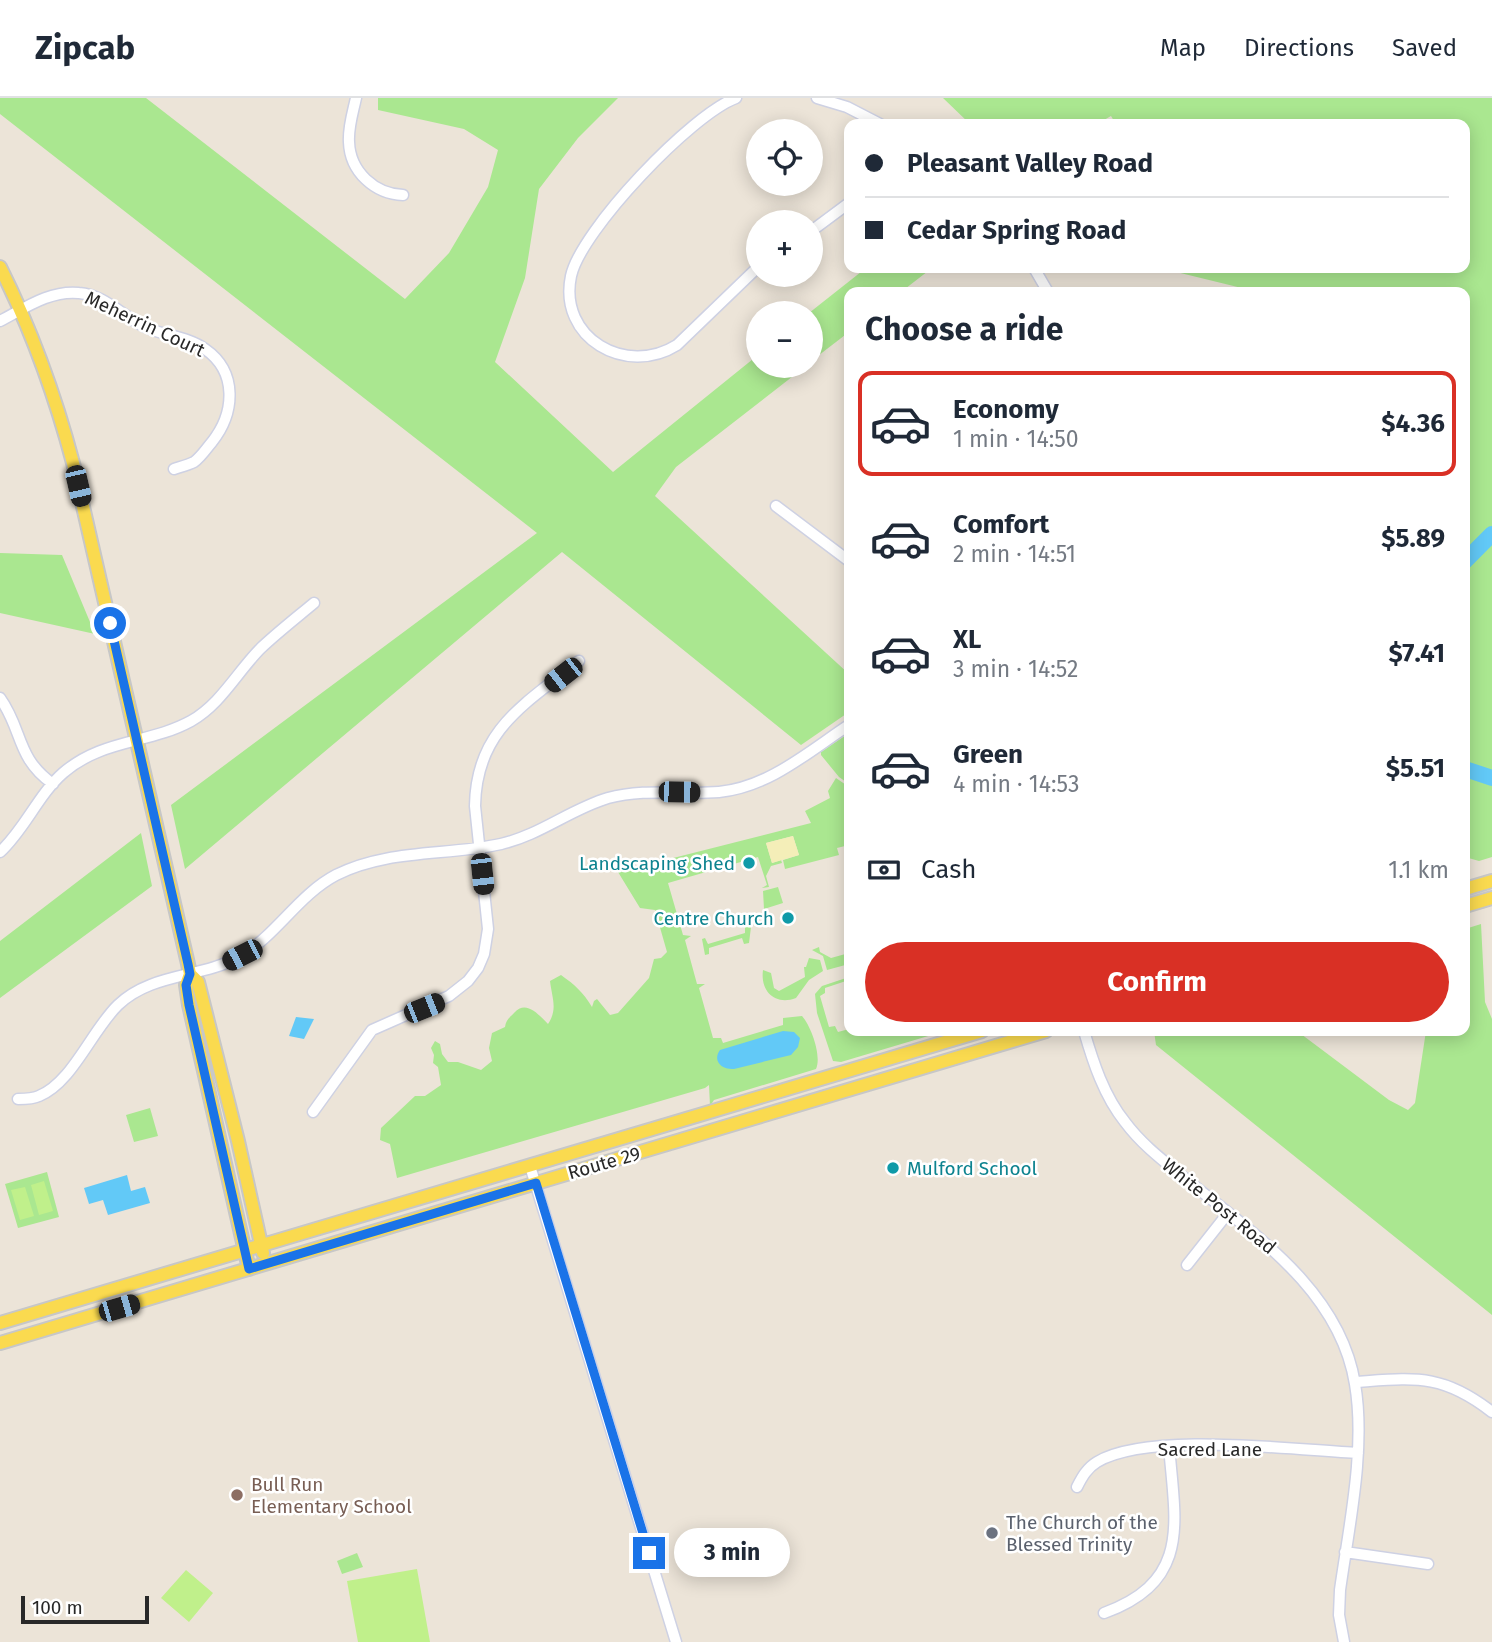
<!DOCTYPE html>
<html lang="en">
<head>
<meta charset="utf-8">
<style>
	body { margin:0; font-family:"Fira Sans",sans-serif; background:#f2f2f3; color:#1f2937; height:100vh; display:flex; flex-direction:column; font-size:26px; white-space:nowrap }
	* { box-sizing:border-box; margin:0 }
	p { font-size:23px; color:#747a83 }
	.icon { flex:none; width:38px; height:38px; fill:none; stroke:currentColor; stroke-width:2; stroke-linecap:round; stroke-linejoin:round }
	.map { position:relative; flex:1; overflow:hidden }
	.sheet { position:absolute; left:844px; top:189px; width:626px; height:749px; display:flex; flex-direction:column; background:#fff; border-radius:14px; box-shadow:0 4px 18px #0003 }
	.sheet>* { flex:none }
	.guide { position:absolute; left:844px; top:21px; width:626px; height:154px; border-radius:14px; box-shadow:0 4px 18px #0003; display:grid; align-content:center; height:154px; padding:0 21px; background:#fff }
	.buttons { position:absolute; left:746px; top:21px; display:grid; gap:14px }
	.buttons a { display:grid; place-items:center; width:77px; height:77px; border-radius:50%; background:#fff; box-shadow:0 4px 18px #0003; font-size:35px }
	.scale { position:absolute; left:21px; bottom:18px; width:128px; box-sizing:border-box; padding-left:7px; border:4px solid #282828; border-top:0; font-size:19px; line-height:24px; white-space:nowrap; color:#282828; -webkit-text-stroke:5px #fff; paint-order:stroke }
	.end { position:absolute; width:32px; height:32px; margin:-16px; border:9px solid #1a73e8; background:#fff; box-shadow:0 0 0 4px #fff }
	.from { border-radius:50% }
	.bubble { position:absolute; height:49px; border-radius:24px; background:#fff; box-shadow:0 4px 18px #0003; font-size:23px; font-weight:700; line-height:49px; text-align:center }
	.car { position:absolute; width:21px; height:42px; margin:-21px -10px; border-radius:9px; box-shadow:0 0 5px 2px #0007; background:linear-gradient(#222 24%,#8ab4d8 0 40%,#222 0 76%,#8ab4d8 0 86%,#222 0) }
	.guide b { display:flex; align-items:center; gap:24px; height:66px; font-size:26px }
	.guide b+b { border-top:2px solid #e0e1e3 }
	.guide i { width:18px; height:18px; background:#1f2937 }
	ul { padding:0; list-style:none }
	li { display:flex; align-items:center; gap:21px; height:105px; margin:0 14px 10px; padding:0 7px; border:4px solid transparent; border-radius:14px }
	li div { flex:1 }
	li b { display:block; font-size:26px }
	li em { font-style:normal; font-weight:700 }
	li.on { border-color:#d93025 }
	li>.icon { width:63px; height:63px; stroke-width:1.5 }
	h2 { padding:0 21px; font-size:32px; line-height:84px }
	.pay { display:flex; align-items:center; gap:18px; height:77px; padding:0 21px; font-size:26px }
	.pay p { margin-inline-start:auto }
	.cta { display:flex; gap:14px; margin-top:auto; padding:14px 21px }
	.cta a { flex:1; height:80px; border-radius:42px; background:#d93025; color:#fff; font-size:28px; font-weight:700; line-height:80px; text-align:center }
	header { display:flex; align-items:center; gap:42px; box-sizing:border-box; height:98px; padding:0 35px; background:#fff; border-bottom:2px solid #e0e1e3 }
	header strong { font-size:33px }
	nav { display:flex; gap:38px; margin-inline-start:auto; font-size:24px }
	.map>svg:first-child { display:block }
	.green { fill:#aae790 }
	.sand { fill:#f4eeb8 }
	.pitch { fill:#c0f08b }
	.water { fill:#62c9f7 }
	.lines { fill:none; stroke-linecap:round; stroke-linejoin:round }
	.river { stroke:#62c9f7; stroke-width:16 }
	.minor-casing { stroke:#ced1e3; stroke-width:13 }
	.major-casing { stroke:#c7c7c7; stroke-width:16 }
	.minor { stroke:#fff; stroke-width:10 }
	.major { stroke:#fada4f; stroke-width:12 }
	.route { stroke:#1a73e8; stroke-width:9 }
	.culture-dot { fill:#0f9aa8; stroke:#fff; stroke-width:2.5 }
	.education-dot { fill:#8d6e63; stroke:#fff; stroke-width:2.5 }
	.worship-dot { fill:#6b7280; stroke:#fff; stroke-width:2.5 }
	.labels { text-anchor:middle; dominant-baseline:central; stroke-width:5; stroke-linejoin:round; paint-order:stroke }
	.street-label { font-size:19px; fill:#282828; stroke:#fff }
	.culture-label { font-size:19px; fill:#0d838f; stroke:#fff; text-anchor:end }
	.education-label { font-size:19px; fill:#785e54; stroke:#fff; text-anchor:start }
	.worship-label { font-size:19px; fill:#5b616d; stroke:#fff; text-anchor:start }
</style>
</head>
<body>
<header>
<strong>Zipcab</strong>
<nav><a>Map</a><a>Directions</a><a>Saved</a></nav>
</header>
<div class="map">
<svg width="1492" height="1544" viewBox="0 0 1492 1544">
	<rect width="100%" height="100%" fill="#ece4d8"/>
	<path class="green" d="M0 0H146L405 201 449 155 488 89 498 52 464 31 378 12V0H618L578 40 539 91 525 180 495 264 613 374 758 257V268H806L676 369 655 398 849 576V614L801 647 562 454 185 771 171 707 537 435 0 16Z
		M943 0H1492V759L1479 763 1465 759V194H1258L1160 170H1465V26H1130L1114 23 1111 18 1097 26H970Z
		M866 170H932L901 194H849V234L810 264 809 215Z
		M0 455 62 457 95 536 0 515Z
		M849 635V686L839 679 821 657V654Z
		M836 680 849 689V747L837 750 839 757 785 771 783 762 799 757 793 738 766 745 772 765 781 762 782 765 771 768 766 778 769 789 762 790 767 787 758 759 668 785 683 837 691 838 685 842 697 886H705L699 890 713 940H721L723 945 783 927V920L802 918C811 928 822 958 816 971L714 1002 710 1008 709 987 705 990 397 1080 390 1046 380 1042 381 1030 415 998H425L441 987 438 969 433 965 434 957 431 950 435 943 440 946 442 956 448 964H458L481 972 492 963 489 950 492 935 505 929C506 922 509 920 514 915 526 901 539 917 548 926 558 911 552 900 550 883L561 877C575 887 583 894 592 909L594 903 597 901 610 917 618 915 649 880 654 861 661 860 667 854 655 812 640 810 618 774 811 725 805 713 830 700 828 693Z
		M141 735 152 788 0 900V843Z
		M778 789 783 805 764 811 763 793Z
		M1481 826 1485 904 1492 921V1217L1156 947 1154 933H1297L1389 1002 1408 1012 1415 1005 1426 933H1465V831Z
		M745 828 751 829 749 845 744 846 742 840 709 850V856L705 857 702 841 705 840 708 846 745 835Z
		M819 849 820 854 831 860 849 855V866L827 872 823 858 812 852Z
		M809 860 820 862 823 873 809 882 796 900C775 908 760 893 763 872L771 875 774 890 779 893 805 879 804 869H806Z
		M849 879V882L825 890V895L820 898 829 929 835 928 838 934 849 931V933H945L841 964 833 963 817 915 815 896 822 888Z
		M150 1010 158 1038 134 1044 126 1017Z
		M47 1074 59 1119 18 1130 5 1086Z
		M357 1455 363 1469 342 1476 337 1463Z"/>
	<path class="sand" d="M793 738 799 757 772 765 766 745Z"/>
	<path class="pitch" d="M44 1083 53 1113 39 1117 31 1087Z
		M25 1089 34 1118 20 1122 11 1092Z
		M417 1471 430 1544H358L347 1483Z
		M186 1472 213 1495 189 1524 161 1500Z"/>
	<path class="water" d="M296 919 314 921 304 941 289 938Z
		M783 933 794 934 800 940 798 949 791 957 734 971C722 972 712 963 720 952Z
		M127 1077 131 1093 145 1089 150 1105 108 1117 103 1102 89 1106 84 1090Z"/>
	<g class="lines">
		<path class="river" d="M1465 463 1492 436
			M1465 671 1492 680"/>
		<defs>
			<path id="minor" d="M356 0C353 14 348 29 349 44 350 74 375 96 403 97
				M736 0C692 16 581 132 571 178 558 240 626 279 677 247L758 169
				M817 0 847 9 880 26
				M810 134 849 105
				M1034 170 1048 194
				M0 223C25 210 50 192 79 195 105 197 122 218 145 229 164 238 187 238 205 251 238 274 235 315 212 344 206 351 201 359 194 364 188 367 180 369 174 371
				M776 408 849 463
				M0 600C23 632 16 660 53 686
				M0 754C25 731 38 697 63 675 102 641 149 646 191 623 221 606 237 574 261 550 278 534 296 520 314 505
				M1084 933C1093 964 1104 998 1125 1024 1142 1047 1165 1064 1187 1082 1255 1137 1340 1193 1355 1286 1366 1350 1349 1428 1340 1492L1339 1517 1344 1544
				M18 1001C25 1001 33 1001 39 998 72 985 92 932 118 907 151 875 201 880 239 859 276 838 298 797 336 777 387 751 447 758 501 746 540 737 571 711 608 700 645 690 681 697 719 694 769 689 808 654 849 627
				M313 1014 372 932 449 898 468 883 478 870 484 856 488 831 475 708C476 632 525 606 579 563
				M530 1068 676 1544
				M1187 1167 1228 1115
				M1355 1284C1415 1280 1442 1275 1492 1314
				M1077 1389C1082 1379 1087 1370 1097 1364 1149 1333 1294 1352 1358 1355
				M1345 1454 1428 1466
				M1104 1515C1192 1483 1175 1424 1169 1348"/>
			<path id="major" d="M0 169C31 231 55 297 73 365L188 866 190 876 186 887 189 907 249 1171
				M1465 791 1492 783
				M1465 808 1492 800
				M190 876 198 884 238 1043 263 1155
				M0 1225 982 933
				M0 1245 1046 933"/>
		</defs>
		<use href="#minor" class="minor-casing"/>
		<use href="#major" class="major-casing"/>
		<use href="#minor" class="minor"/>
		<use href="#major" class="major"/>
	</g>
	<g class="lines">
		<path class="route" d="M110 525 188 866 190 876 186 887 189 907 249 1171 536 1085 649 1455"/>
	</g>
	<g class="culture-dot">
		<circle cx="749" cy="765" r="7"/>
		<circle cx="788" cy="820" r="7"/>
		<circle cx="893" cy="1070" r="7"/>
	</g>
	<circle class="education-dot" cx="237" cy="1397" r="7"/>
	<circle class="worship-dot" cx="992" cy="1435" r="7"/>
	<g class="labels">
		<g class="street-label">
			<text transform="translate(145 226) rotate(25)">Meherrin Court</text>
			<text transform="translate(604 1065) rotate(-16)">Route 29</text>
			<text transform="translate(1219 1108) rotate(39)">White Post Road</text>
			<text x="1210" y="1351">Sacred Lane</text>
		</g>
		<g class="culture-label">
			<text x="735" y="765">Landscaping Shed</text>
			<text x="774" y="820">Centre Church</text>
			<text x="907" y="1070" text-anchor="start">Mulford School</text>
		</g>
		<g class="education-label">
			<text x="251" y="1386">Bull Run<tspan x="251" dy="22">Elementary School</tspan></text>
		</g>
		<g class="worship-label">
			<text x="1006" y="1424">The Church of the<tspan x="1006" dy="22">Blessed Trinity</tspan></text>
		</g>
	</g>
</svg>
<div class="buttons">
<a><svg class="icon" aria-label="locate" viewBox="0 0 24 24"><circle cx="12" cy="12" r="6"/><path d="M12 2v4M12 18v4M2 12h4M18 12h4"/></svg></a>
<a>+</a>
<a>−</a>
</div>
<div class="scale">100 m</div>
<i class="end from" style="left:110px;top:525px"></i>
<i class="end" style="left:649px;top:1455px"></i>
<div class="bubble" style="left:674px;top:1430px;width:116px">3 min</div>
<i class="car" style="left:78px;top:388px;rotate:167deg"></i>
<i class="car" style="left:563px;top:577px;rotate:232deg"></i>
<i class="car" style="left:679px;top:694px;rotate:91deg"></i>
<i class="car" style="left:482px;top:776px;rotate:174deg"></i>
<i class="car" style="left:242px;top:857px;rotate:243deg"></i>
<i class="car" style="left:424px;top:910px;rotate:68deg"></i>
<i class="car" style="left:119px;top:1210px;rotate:74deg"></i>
<div class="guide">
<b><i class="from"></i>Pleasant Valley Road</b>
<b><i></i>Cedar Spring Road</b>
</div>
<section class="sheet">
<h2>Choose a ride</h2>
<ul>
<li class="on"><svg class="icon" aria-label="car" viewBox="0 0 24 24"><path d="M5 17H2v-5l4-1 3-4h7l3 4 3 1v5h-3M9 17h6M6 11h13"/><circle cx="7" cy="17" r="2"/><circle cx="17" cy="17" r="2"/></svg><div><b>Economy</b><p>1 min · 14:50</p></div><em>$4.36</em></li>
<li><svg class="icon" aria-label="car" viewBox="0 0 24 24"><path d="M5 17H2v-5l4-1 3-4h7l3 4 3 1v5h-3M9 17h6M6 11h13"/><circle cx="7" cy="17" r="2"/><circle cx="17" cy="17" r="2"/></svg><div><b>Comfort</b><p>2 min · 14:51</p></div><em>$5.89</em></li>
<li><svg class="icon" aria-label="car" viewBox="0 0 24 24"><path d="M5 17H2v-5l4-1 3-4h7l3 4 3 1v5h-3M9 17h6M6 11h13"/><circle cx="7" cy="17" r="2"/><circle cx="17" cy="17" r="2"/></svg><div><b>XL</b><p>3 min · 14:52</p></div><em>$7.41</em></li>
<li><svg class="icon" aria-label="car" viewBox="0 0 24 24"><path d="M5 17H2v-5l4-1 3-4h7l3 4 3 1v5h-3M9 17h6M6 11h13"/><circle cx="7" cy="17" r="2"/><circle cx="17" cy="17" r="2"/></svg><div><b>Green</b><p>4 min · 14:53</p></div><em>$5.51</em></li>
</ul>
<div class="pay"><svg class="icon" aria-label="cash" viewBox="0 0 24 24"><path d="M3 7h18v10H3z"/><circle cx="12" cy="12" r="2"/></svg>Cash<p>1.1 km</p></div>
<div class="cta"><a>Confirm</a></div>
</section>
</div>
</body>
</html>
